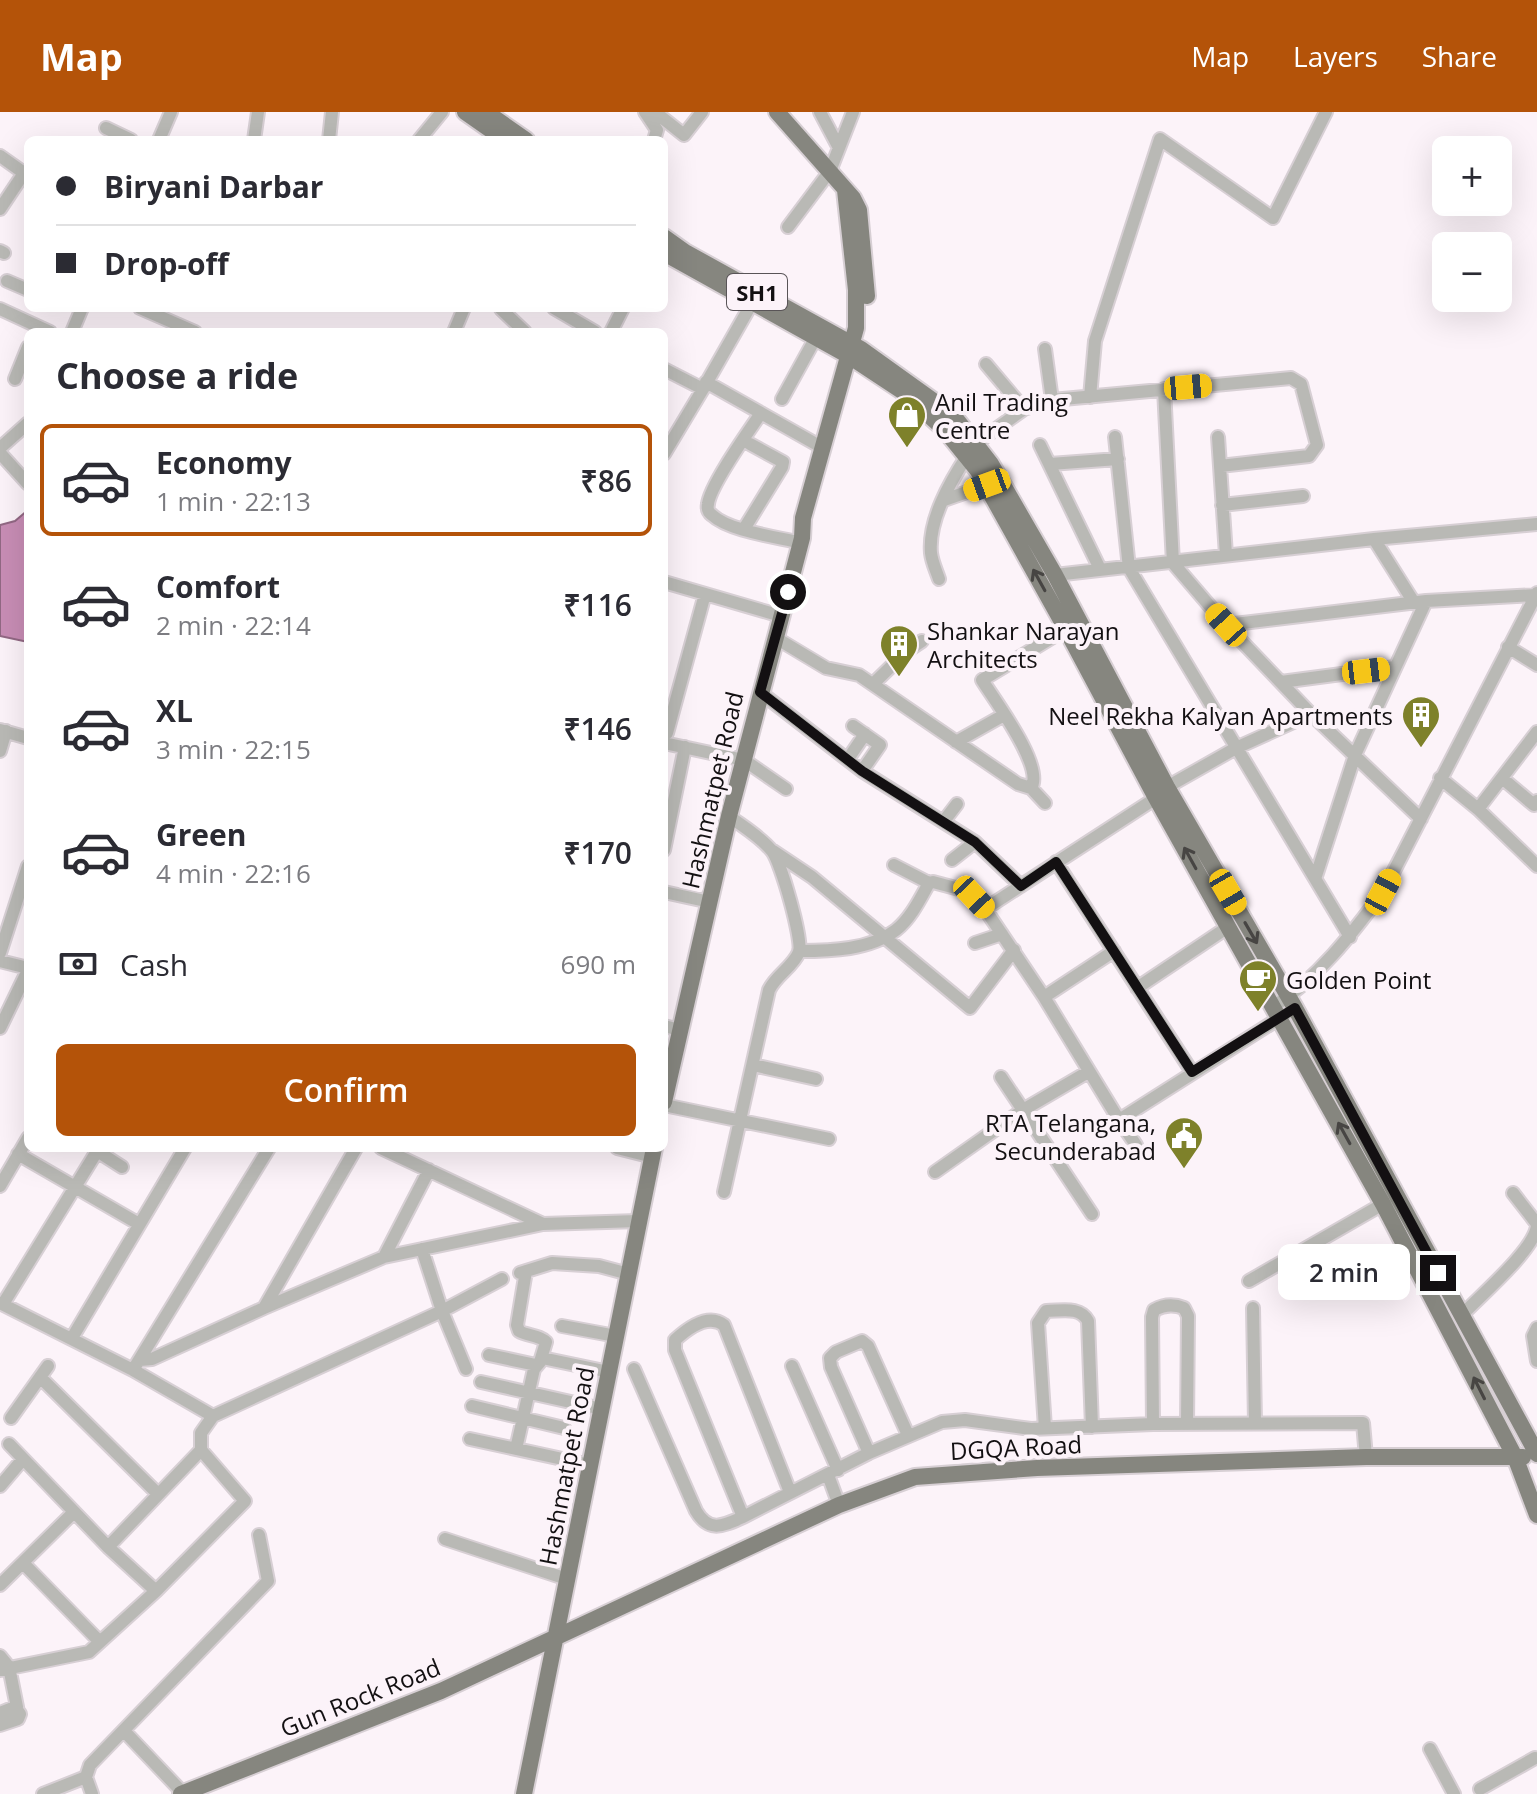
<!DOCTYPE html>
<html lang="en">
<head>
<meta charset="utf-8">
<style>
	body { margin:0; font-family:"Open Sans",sans-serif; background:#f7f7f7; color:#2b2b33; height:100vh; display:flex; flex-direction:column; font-size:30px; white-space:nowrap }
	* { box-sizing:border-box; margin:0 }
	p { font-size:26px; color:#7c7c81 }
	.icon { flex:none; width:44px; height:44px; fill:none; stroke:currentColor; stroke-width:2; stroke-linecap:round; stroke-linejoin:round }
	.map { position:relative; flex:1; overflow:hidden }
	.drawer { position:absolute; left:24px; top:216px; width:644px; height:824px; display:flex; flex-direction:column; background:#fff; border-radius:12px; box-shadow:0 8px 32px #0002 }
	.drawer>* { flex:none }
	.banner { position:absolute; left:24px; top:24px; width:644px; height:176px; border-radius:12px; box-shadow:0 8px 32px #0002; display:grid; align-content:center; height:176px; padding:0 32px; background:#fff }
	.controls { position:absolute; left:1432px; top:24px; display:grid; gap:16px }
	.controls a { display:grid; place-items:center; width:80px; height:80px; border-radius:12px; background:#fff; box-shadow:0 8px 32px #0002; font-size:40px }
	.end { position:absolute; width:36px; height:36px; margin:-18px; border:10px solid #131012; background:#fff; box-shadow:0 0 0 4px #fff }
	.from { border-radius:50% }
	.bubble { position:absolute; height:56px; border-radius:12px; background:#fff; box-shadow:0 8px 32px #0002; font-size:26px; font-weight:600; line-height:56px; text-align:center }
	.car { position:absolute; width:24px; height:48px; margin:-24px -12px; border-radius:10px; box-shadow:0 0 6px 2px #0007; background:linear-gradient(#f5c518 24%,#345 0 40%,#f5c518 0 76%,#345 0 86%,#f5c518 0) }
	.banner b { display:flex; align-items:center; gap:28px; height:76px; font-size:30px }
	.banner b+b { border-top:2px solid #e1e1e2 }
	.banner i { width:20px; height:20px; background:#2b2b33 }
	ul { padding:0; list-style:none }
	li { display:flex; align-items:center; gap:24px; height:112px; margin:0 16px 12px; padding:0 16px; border:4px solid transparent; border-radius:12px }
	li div { flex:1 }
	li b { display:block; font-size:30px }
	li em { font-style:normal; font-weight:600 }
	li.current { border-color:#b45309 }
	li>.icon { width:72px; height:72px; stroke-width:1.5 }
	h2 { padding:0 32px; font-size:36px; line-height:96px }
	.pay { display:flex; align-items:center; gap:20px; height:88px; padding:0 32px; font-size:30px }
	.pay p { margin-inline-start:auto }
	.action { display:flex; gap:16px; margin-top:auto; padding:16px 32px }
	.action a { flex:1; height:92px; border-radius:12px; background:#b45309; color:#fff; font-size:32px; font-weight:600; line-height:92px; text-align:center }
	header { display:flex; align-items:center; gap:48px; box-sizing:border-box; height:112px; padding:0 40px; background:#b45309; color:#fff }
	header strong { font-size:38px }
	nav { display:flex; gap:44px; margin-inline-start:auto; font-size:28px }
	.map>svg:first-child { display:block }
	.water { fill:#c88db5; stroke:#926884; stroke-width:2 }
	.lines { fill:none; stroke-linecap:round; stroke-linejoin:round }
	.minor-casing { stroke:#d7cfd4; stroke-width:16 }
	.major-casing { stroke:#d7cfd4; stroke-width:20 }
	.minor { stroke:#b9b9b5; stroke-width:12 }
	.major { stroke:#86867f; stroke-width:16 }
	.oneway { stroke:#474543 }
	.route { stroke:#131012; stroke-width:10 }
	.labels { text-anchor:middle; dominant-baseline:central; stroke-width:8; stroke-linejoin:round; paint-order:stroke }
	.shield { fill:#fcf3f9; stroke:#595457; stroke-width:2 }
	.shield-label { font-size:22px; font-weight:bold; fill:#131012 }
	.poi-label { font-size:24px; fill:#131012; stroke:#fcf3f9; text-anchor:start }
	.street-label { font-size:24px; fill:#131012; stroke:#fcf3f9 }
</style>
</head>
<body>
<header>
<strong>Map</strong>
<nav><a>Map</a><a>Layers</a><a>Share</a></nav>
</header>
<div class="map">
<svg width="1537" height="1682" viewBox="0 0 1537 1682">
	<rect width="100%" height="100%" fill="#fcf3f9"/>
	<path class="water" d="M28 398V530L0 524V413L15 409Z"/>
	<g class="lines">
		<defs>
			<path id="minor" d="M645 0 657 18 654 28
				M655 0 684 23 702 0
				M820 0 839 36
				M106 16 131 28
				M159 28 171 0
				M254 28 258 0
				M329 28 332 0
				M419 28 442 0
				M0 44 24 61 0 97
				M788 115 830 59 853 0
				M0 139 4 141
				M7 169 28 178
				M140 196 195 220
				M554 196 595 220
				M0 197 50 220
				M501 197 525 220
				M72 220 82 196
				M454 220 464 196
				M611 220 623 196
				M1045 237 1052 288
				M986 252 1024 297
				M664 257 703 277 752 191
				M15 267 28 235
				M706 270 823 336
				M1164 277 1173 451 1226 513 1311 602 1421 707
				M1090 285 1095 229 1160 27 1273 106 1326 0
				M782 287 815 227
				M761 301C749 319 710 373 708 392 707 397 708 400 712 403 729 419 777 425 801 431
				M1115 325 1129 456 1350 825
				M975 332 1024 297 1052 288 1291 266 1301 272 1317 333 1309 344 1220 354 1218 325
				M1040 333 1100 457
				M0 336 28 311
				M0 341 28 372
				M664 342 703 277
				M1050 352 1118 347
				M1220 354 1226 443
				M944 388 987 373
				M1222 393 1303 384
				M744 417 782 355 783 350 750 332
				M1374 427 1413 489
				M1055 463 1374 427 1537 412
				M939 467C936 458 932 450 931 441 928 408 950 370 967 344
				M664 470 781 504
				M1226 513 1426 489
				M776 526 826 556 859 563 1018 672 1031 676C1045 655 995 589 982 568L1066 517
				M1508 535 1537 553
				M1281 570 1395 555
				M873 572 907 539 922 529
				M760 580 862 659 975 730 1021 774
				M853 614 880 633 862 659
				M0 618 28 626
				M667 621 705 482
				M956 630 1004 603
				M664 631 744 648 786 677
				M0 639 6 619
				M848 647 865 622
				M1440 666 1478 697 1537 754
				M1502 666 1534 693 1537 689
				M1167 675 1236 636 1311 602
				M1031 676 1045 691
				M1478 697 1537 620
				M944 709 957 692
				M664 738 685 635
				M773 739 812 765 970 896 1014 838
				M952 748 975 730
				M1056 750 1192 960
				M894 753 929 771 933 770 963 778 985 797 1044 885 1119 1008 1286 902
				M1316 764 1355 643 1426 489 1536 483
				M664 780 710 790
				M985 797 1156 686
				M975 831 1002 822
				M799 839C831 839 870 838 896 818 911 806 920 787 929 771
				M0 841 28 754
				M0 849 28 856
				M1137 876 1228 815
				M1044 885 1114 839
				M1273 895C1317 867 1352 822 1383 780L1537 481
				M664 914 680 918
				M0 916 28 858
				M753 953 816 967
				M1001 965 1092 1102
				M664 993 829 1027
				M1119 1008 1136 1033
				M356 1036 264 1196 384 1145 543 1112
				M381 1036 543 1112 638 1109
				M617 1036 653 1045
				M97 1039 122 1055
				M18 1042 139 1112
				M935 1060 1023 998 1088 960
				M0 1074 28 1026
				M724 1080 769 878C776 863 793 855 799 840 803 828 781 750 772 739 761 725 742 714 729 704
				M1513 1081 1537 1112
				M422 1137 442 1199 466 1257
				M384 1145 429 1058
				M520 1161 552 1151 599 1154 629 1162
				M1249 1169 1383 1092
				M0 1191 133 1258 213 1304 442 1199 502 1167
				M3 1192 99 1036
				M1253 1196 1255 1311
				M1461 1204C1480 1184 1534 1138 1537 1114
				M562 1214 616 1224
				M1537 1216 1533 1224 1537 1249
				M72 1226 185 1036
				M489 1243 536 1253
				M542 1246 609 1260
				M140 1248 152 1247 264 1196
				M792 1254 838 1358
				M634 1257 696 1399C709 1421 723 1414 743 1405L869 1341 942 1310 965 1308 1031 1317 1153 1312 1363 1311 1366 1345
				M133 1258 269 1036
				M40 1265 158 1382
				M481 1270 602 1297
				M472 1294 564 1316
				M11 1306 48 1254
				M1153 1312 1152 1205 1154 1198C1163 1193 1174 1192 1184 1196L1188 1204 1187 1312
				M1045 1316 1038 1211 1046 1199C1062 1199 1080 1194 1088 1209L1092 1315
				M470 1327 590 1353
				M9 1332 108 1435
				M516 1337 534 1257 540 1250 546 1230C540 1223 527 1224 519 1219L517 1213 526 1159
				M869 1341 831 1255 830 1246 836 1240 862 1229 868 1234 908 1323
				M828 1363 839 1393
				M0 1374 23 1347
				M743 1405 675 1238V1228C688 1216 708 1201 724 1213L790 1380
				M445 1427 567 1467
				M23 1451 100 1530
				M0 1473 73 1401
				M156 1479 108 1435 201 1338
				M0 1544 9 1555 17 1595
				M0 1558 89 1540 156 1479 245 1389 201 1338V1321L213 1304
				M0 1601 15 1595 20 1602 18 1607 0 1613
				M125 1620 183 1681
				M1430 1637 1454 1682
				M1480 1677 1535 1646
				M43 1682 86 1665
				M92 1682 86 1665 90 1653 268 1469 259 1423"/>
			<path id="major" d="M465 0 505 28
				M486 0 526 28
				M777 0 853 86 859 98 867 184
				M664 125 685 140 861 237 953 303 991 352 1055 463 1167 675 1295 896 1537 1342
				M664 141 849 244 902 279 944 317 978 359 1066 517 1156 686 1383 1092 1515 1345 1537 1403
				M664 990 729 704 802 426 803 406 856 216V178L845 78
				M181 1682 441 1579 839 1393 915 1365 1037 1356 1366 1345H1523
				M524 1682 654 1036"/>
		</defs>
		<use href="#minor" class="minor-casing"/>
		<use href="#major" class="major-casing"/>
		<use href="#minor" class="minor"/>
		<use href="#major" class="major"/>
	</g>
	<defs><path id="oneway-shaft" d="M-6 0H5M1.5-3L5.5 0L1.5 3" fill="none" stroke-width="1.6" stroke-linecap="round" stroke-linejoin="round" transform="scale(2)"/></defs>
	<g class="oneway">
		<use href="#oneway-shaft" transform="translate(1039 468) rotate(-119)"/>
		<use href="#oneway-shaft" transform="translate(1190 746) rotate(-119)"/>
		<use href="#oneway-shaft" transform="translate(1251 821) rotate(60)"/>
		<use href="#oneway-shaft" transform="translate(1344 1021) rotate(-119)"/>
		<use href="#oneway-shaft" transform="translate(1479 1276) rotate(-117)"/>
	</g>
	<g class="lines">
		<path class="route" d="M788 480 760 580 862 659 975 730 1021 774 1056 750 1192 960 1295 896 1438 1161"/>
	</g>
	<defs>
		<symbol id="shop-pin" viewBox="-11 -11 22 30"><path d="M0 17L-7.5 6A9.5 9.5 0 1 1 7.5 6Z" fill="#7e812a" stroke="#fcf3f9"/><path d="M-5-2.5h2.3a2.7 3.5 0 0 1 5.4 0H5L5.5 6h-11ZM-1.5-2.5h3a1.5 2.3 0 0 0-3 0Z" fill="#fff"/></symbol>
		<symbol id="building-pin" viewBox="-11 -11 22 30"><path d="M0 17L-7.5 6A9.5 9.5 0 1 1 7.5 6Z" fill="#7e812a" stroke="#fcf3f9"/><path d="M-4-6H4V6H1V3H-1V6H-4ZM-2.5-4.3h1.7v1.8h-1.7ZM.8-4.3h1.7v1.8H.8ZM-2.5-1h1.7V.8h-1.7ZM.8-1h1.7V.8H.8Z" fill="#fff"/></symbol>
		<symbol id="cafe-pin" viewBox="-11 -11 22 30"><path d="M0 17L-7.5 6A9.5 9.5 0 1 1 7.5 6Z" fill="#7e812a" stroke="#fcf3f9"/><path d="M-5.5-4.5H6V0H3Q3 3.5 0 3.5H-2.5Q-5.5 3.5-5.5 0ZM3-3.2v2h1.7v-2ZM-6 4.5H4V6H-6Z" fill="#fff"/></symbol>
		<symbol id="civic-pin" viewBox="-11 -11 22 30"><path d="M0 17L-7.5 6A9.5 9.5 0 1 1 7.5 6Z" fill="#7e812a" stroke="#fcf3f9"/><path d="M-.6-6.5H3V-4.5H.6V-3L4-1V1h2V6H-6V1h2V-1L-.6-3ZM-1.2 2.5V6h2.4V2.5Z" fill="#fff"/></symbol>
	</defs>
	<g fill-rule="evenodd">
		<use href="#shop-pin" x="885" y="281" width="44" height="60"/>
		<use href="#building-pin" x="877" y="510" width="44" height="60"/>
		<use href="#building-pin" x="1399" y="581" width="44" height="60"/>
		<use href="#cafe-pin" x="1236" y="845" width="44" height="60"/>
		<use href="#civic-pin" x="1162" y="1002" width="44" height="60"/>
	</g>
	<g class="labels">
		<rect class="shield" x="727" y="162" width="60" height="36" rx="6"/>
		<g class="shield-label">
			<text x="757" y="180">SH1</text>
		</g>
		<g class="poi-label">
			<text x="935" y="289">Anil Trading<tspan x="935" dy="28">Centre</tspan></text>
			<text x="927" y="518">Shankar Narayan<tspan x="927" dy="28">Architects</tspan></text>
			<text x="1393" y="603" text-anchor="end">Neel Rekha Kalyan Apartments</text>
			<text x="1286" y="867">Golden Point</text>
			<text x="1156" y="1010" text-anchor="end">RTA Telangana,<tspan x="1156" dy="28">Secunderabad</tspan></text>
		</g>
		<g class="street-label">
			<text transform="translate(712 678) rotate(-77)">Hashmatpet Road</text>
			<text transform="translate(1016 1335) rotate(-3)">DGQA Road</text>
			<text transform="translate(566 1354) rotate(-79)">Hashmatpet Road</text>
			<text transform="translate(360 1585) rotate(-22)">Gun Rock Road</text>
		</g>
	</g>
</svg>
<div class="controls">
<a>+</a>
<a>−</a>
</div>
<i class="end from" style="left:788px;top:480px"></i>
<i class="end" style="left:1438px;top:1161px"></i>
<div class="bubble" style="left:1278px;top:1132px;width:132px">2 min</div>
<i class="car" style="left:1188px;top:275px;rotate:85deg"></i>
<i class="car" style="left:987px;top:373px;rotate:250deg"></i>
<i class="car" style="left:1226px;top:513px;rotate:318deg"></i>
<i class="car" style="left:1366px;top:559px;rotate:83deg"></i>
<i class="car" style="left:1228px;top:780px;rotate:150deg"></i>
<i class="car" style="left:1383px;top:780px;rotate:28deg"></i>
<i class="car" style="left:974px;top:785px;rotate:137deg"></i>
<div class="banner">
<b><i class="from"></i>Biryani Darbar</b>
<b><i></i>Drop-off</b>
</div>
<section class="drawer">
<h2>Choose a ride</h2>
<ul>
<li class="current"><svg class="icon" aria-label="car" viewBox="0 0 24 24"><path d="M5 17H2v-5l4-1 3-4h7l3 4 3 1v5h-3M9 17h6M6 11h13"/><circle cx="7" cy="17" r="2"/><circle cx="17" cy="17" r="2"/></svg><div><b>Economy</b><p>1 min · 22:13</p></div><em>₹86</em></li>
<li><svg class="icon" aria-label="car" viewBox="0 0 24 24"><path d="M5 17H2v-5l4-1 3-4h7l3 4 3 1v5h-3M9 17h6M6 11h13"/><circle cx="7" cy="17" r="2"/><circle cx="17" cy="17" r="2"/></svg><div><b>Comfort</b><p>2 min · 22:14</p></div><em>₹116</em></li>
<li><svg class="icon" aria-label="car" viewBox="0 0 24 24"><path d="M5 17H2v-5l4-1 3-4h7l3 4 3 1v5h-3M9 17h6M6 11h13"/><circle cx="7" cy="17" r="2"/><circle cx="17" cy="17" r="2"/></svg><div><b>XL</b><p>3 min · 22:15</p></div><em>₹146</em></li>
<li><svg class="icon" aria-label="car" viewBox="0 0 24 24"><path d="M5 17H2v-5l4-1 3-4h7l3 4 3 1v5h-3M9 17h6M6 11h13"/><circle cx="7" cy="17" r="2"/><circle cx="17" cy="17" r="2"/></svg><div><b>Green</b><p>4 min · 22:16</p></div><em>₹170</em></li>
</ul>
<div class="pay"><svg class="icon" aria-label="cash" viewBox="0 0 24 24"><path d="M3 7h18v10H3z"/><circle cx="12" cy="12" r="2"/></svg>Cash<p>690 m</p></div>
<div class="action"><a>Confirm</a></div>
</section>
</div>
</body>
</html>
